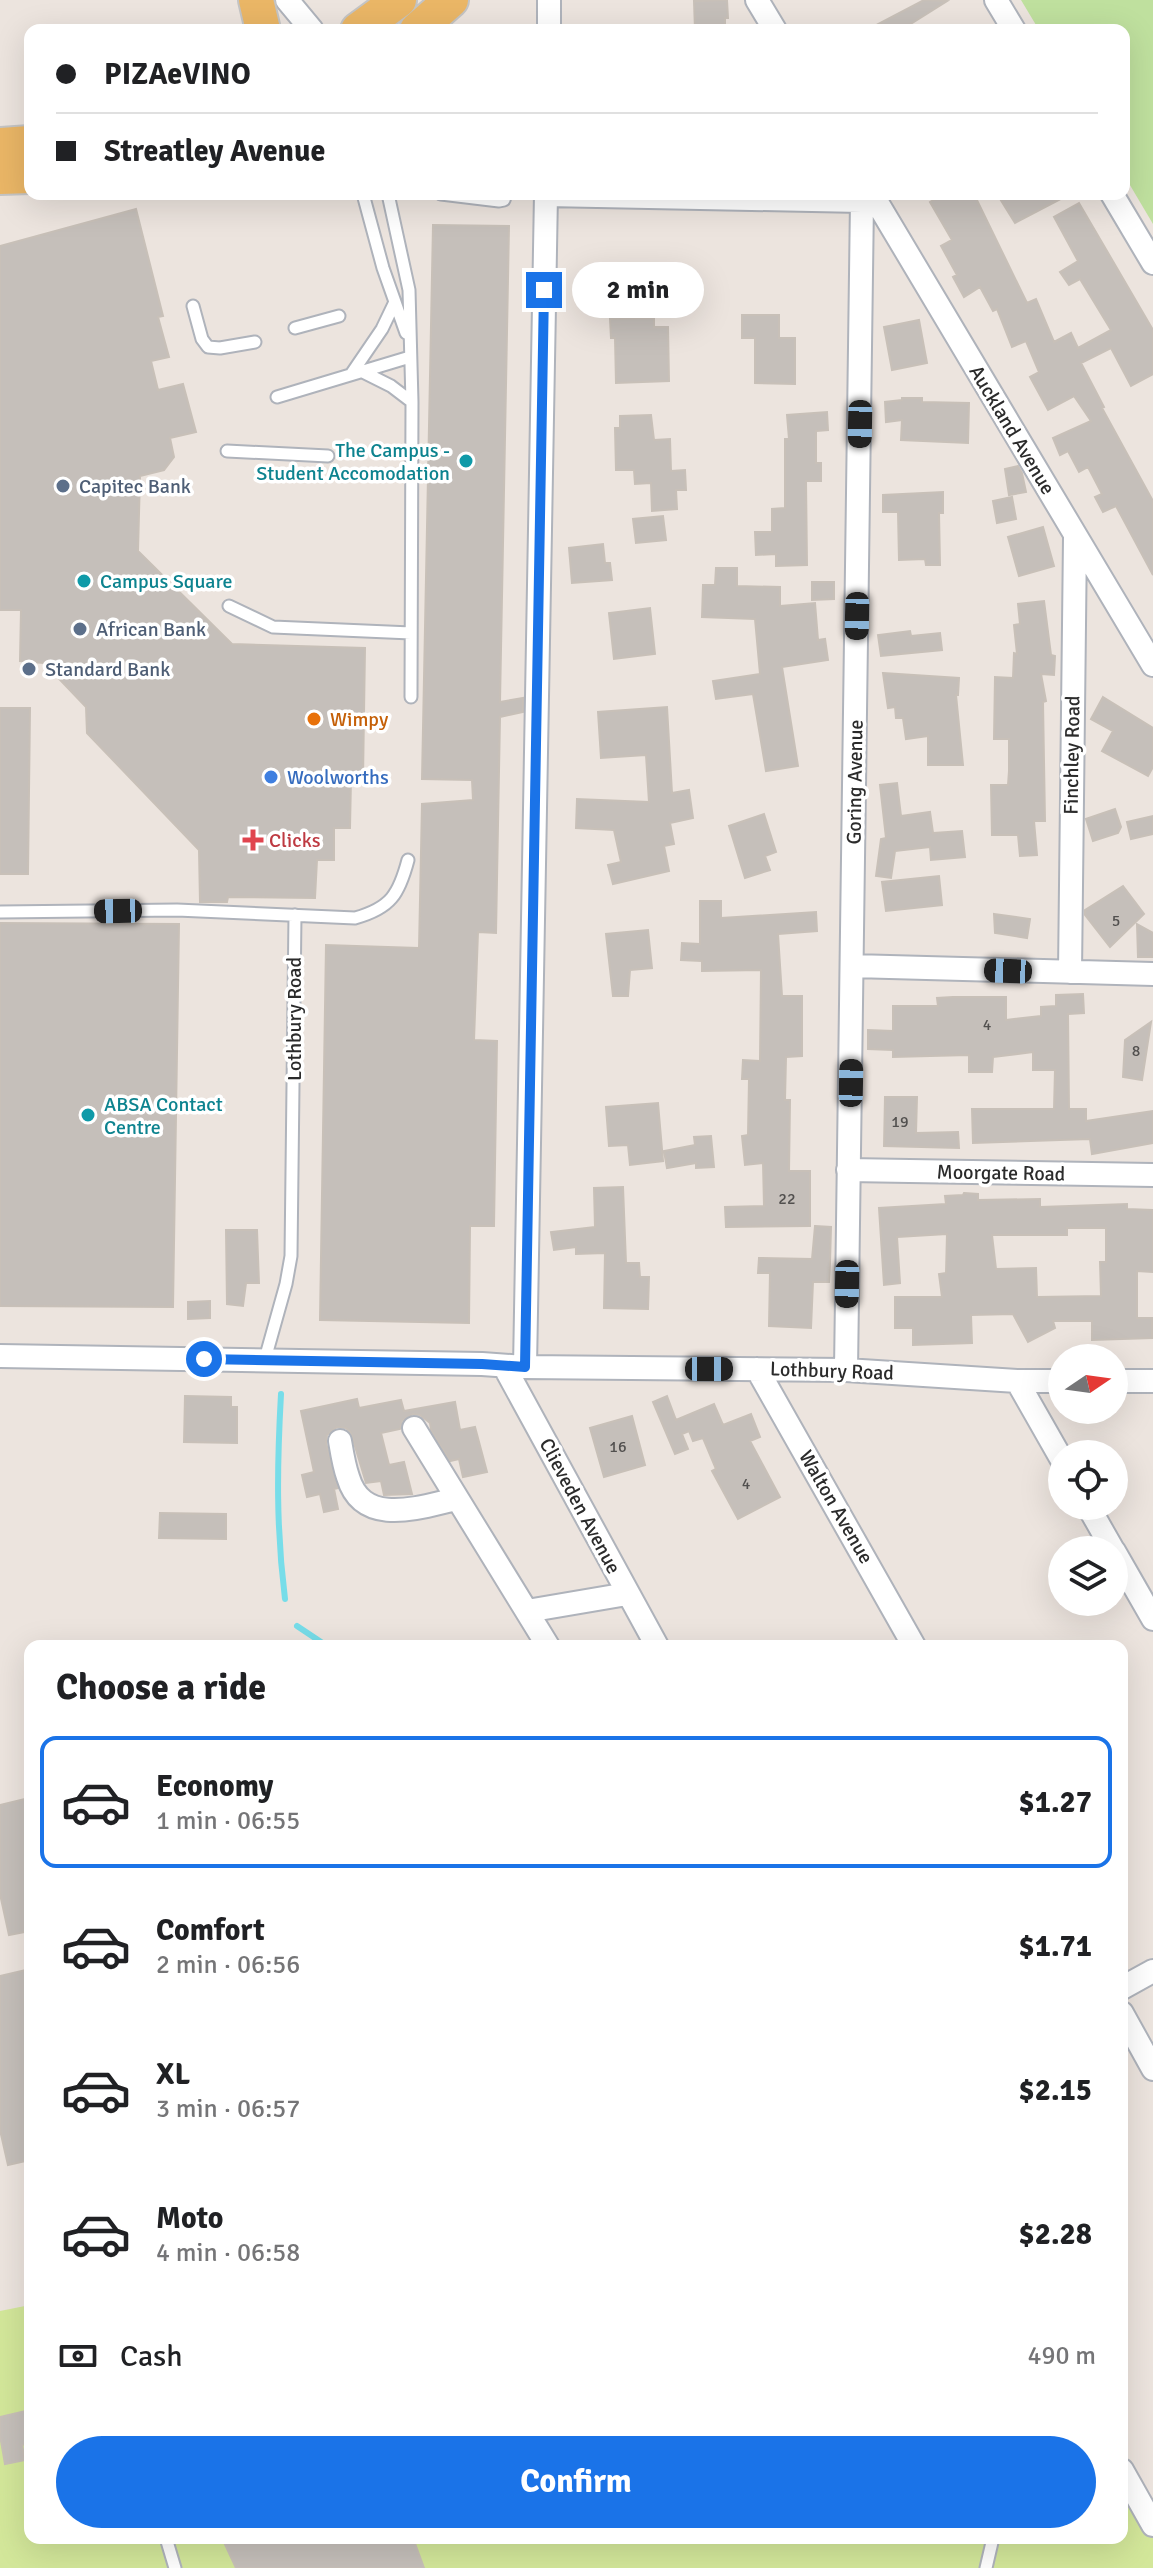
<!DOCTYPE html>
<html lang="en">
<head>
<meta charset="utf-8">
<style>
	body { margin:0; font-family:Signika,sans-serif; background:#f2f2f2; color:#202124; height:100vh; display:flex; flex-direction:column; font-size:30px; white-space:nowrap }
	* { box-sizing:border-box; margin:0 }
	p { font-size:26px; color:#757577 }
	.icon { flex:none; width:44px; height:44px; fill:none; stroke:currentColor; stroke-width:2; stroke-linecap:round; stroke-linejoin:round }
	.map { position:relative; flex:1; overflow:hidden }
	.drawer { position:absolute; left:24px; top:1640px; width:1104px; height:904px; display:flex; flex-direction:column; background:#fff; border-radius:16px; box-shadow:0 8px 32px #0002 }
	.drawer>* { flex:none }
	.hud { position:absolute; left:24px; top:24px; width:1106px; height:176px; border-radius:16px; box-shadow:0 8px 32px #0002; display:grid; align-content:center; height:176px; padding:0 32px; background:#fff }
	.needle { width:52px; rotate:77deg }
	.tools { position:absolute; left:1048px; top:1344px; display:grid; gap:16px }
	.tools a { display:grid; place-items:center; width:80px; height:80px; border-radius:50%; background:#fff; box-shadow:0 8px 32px #0002; font-size:40px }
	.end { position:absolute; width:36px; height:36px; margin:-18px; border:10px solid #1a73e8; background:#fff; box-shadow:0 0 0 4px #fff }
	.from { border-radius:50% }
	.bubble { position:absolute; height:56px; border-radius:28px; background:#fff; box-shadow:0 8px 32px #0002; font-size:26px; font-weight:700; line-height:56px; text-align:center }
	.car { position:absolute; width:24px; height:48px; margin:-24px -12px; border-radius:10px; box-shadow:0 0 6px 2px #0007; background:linear-gradient(#222 24%,#8ab4d8 0 40%,#222 0 76%,#8ab4d8 0 86%,#222 0) }
	.hud b { display:flex; align-items:center; gap:28px; height:76px; font-size:30px }
	.hud b+b { border-top:2px solid #e0e0e0 }
	.hud i { width:20px; height:20px; background:#202124 }
	ul { padding:0; list-style:none }
	li { display:flex; align-items:center; gap:24px; height:132px; margin:0 16px 12px; padding:0 16px; border:4px solid transparent; border-radius:16px }
	li div { flex:1 }
	li b { display:block; font-size:30px }
	li em { font-style:normal; font-weight:700 }
	li.selected { border-color:#1a73e8 }
	li>.icon { width:72px; height:72px; stroke-width:1.5 }
	h2 { padding:0 32px; font-size:36px; line-height:96px }
	.pay { display:flex; align-items:center; gap:20px; height:88px; padding:0 32px; font-size:30px }
	.pay p { margin-inline-start:auto }
	.cta { display:flex; gap:16px; margin-top:auto; padding:16px 32px }
	.cta a { flex:1; height:92px; border-radius:48px; background:#1a73e8; color:#fff; font-size:32px; font-weight:700; line-height:92px; text-align:center }
	.map>svg:first-child { display:block }
	.green { fill:#bfe09e }
	.pitch { fill:#d3e79a }
	.lines { fill:none; stroke-linecap:round; stroke-linejoin:round }
	.stream { stroke:#77dde9; stroke-width:6 }
	.building { fill:#c5bfba; stroke:#c8c0b8; stroke-width:2; fill-rule:evenodd }
	.lane-casing { stroke:#afb3bb; stroke-width:15 }
	.street-casing { stroke:#afb3bb; stroke-width:26 }
	.primary-casing { stroke:#c4c4c4; stroke-width:38 }
	.lane { stroke:#fff; stroke-width:11 }
	.street { stroke:#fff; stroke-width:22 }
	.primary { stroke:#eab666; stroke-width:34 }
	.route { stroke:#1a73e8; stroke-width:10 }
	.culture-dot { fill:#0f9aa8; stroke:#fff; stroke-width:3 }
	.service-dot { fill:#5c6f8a; stroke:#fff; stroke-width:3 }
	.food-dot { fill:#e8710a; stroke:#fff; stroke-width:3 }
	.shop-dot { fill:#3f7fe0; stroke:#fff; stroke-width:3 }
	.health-dot { fill:#e0444e; stroke:#fff; stroke-width:3 }
	.labels { text-anchor:middle; dominant-baseline:central; stroke-width:7; stroke-linejoin:round; paint-order:stroke }
	.number-label { font-size:16px; fill:#52504f }
	.street-label { font-size:20px; fill:#2b2b2b; stroke:#fff }
	.culture-label { font-size:20px; fill:#0d838f; stroke:#fff; text-anchor:start }
	.service-label { font-size:20px; fill:#4e5e75; stroke:#fff; text-anchor:start }
	.food-label { font-size:20px; fill:#c56008; stroke:#fff; text-anchor:start }
	.shop-label { font-size:20px; fill:#366cbe; stroke:#fff; text-anchor:start }
	.health-label { font-size:20px; fill:#be3a42; stroke:#fff; text-anchor:start }
</style>
</head>
<body>
<div class="map">
<svg width="1153" height="2568" viewBox="0 0 1153 2568">
	<rect width="100%" height="100%" fill="#ece4de"/>
	<path class="green" d="M1021 0H1153V224L1124 175V30H1039Z"/>
	<path class="pitch" d="M30 2305V2538H1122V2465L1153 2520V2568H0V2311Z"/>
	<g class="lines">
		<path class="stream" d="M281 1394C277 1466 276 1527 285 1599
			M297 1626 327 1646"/>
	</g>
	<path class="building" d="M727 0 728 18H725V30H695L694 1Z
		M924 0 947 1 901 30H867Z
		M943 194H974L1027 303 1036 299 1054 342 1071 333 1078 348 1111 330 1080 279 1069 285 1060 272 1078 261 1054 217 1079 203 1153 330V374L1131 386 1111 348 1081 363 1104 407 1102 408 1153 501V575L1116 506 1103 512 1095 497 1102 494 1088 467 1079 472 1068 451 1060 455 1053 438 1091 421 1074 396 1048 410 1030 377 1039 372 1026 341 1012 347 997 309 993 311 980 287 964 297 953 277 957 275 941 246 952 240 930 202Z
		M997 194H1070L1015 223Z
		M136 209 163 316 158 317 169 357 151 361 158 390 183 384 196 432 170 438 174 457 164 470 140 476 138 551 232 644 365 648 363 779H351L350 828H334V860H317L315 898 228 897 227 902H200L199 850 87 733 86 707 44 663 20 661 21 610H0V246Z
		M433 225 509 226 500 702 523 698V712L500 717 496 933 478 932 474 1040 497 1041 494 1226H470L469 1323 320 1320 326 945 419 948 422 804 473 800 472 780 422 779Z
		M742 315H779V338H795V384L755 383V338H742Z
		M654 318V327H668L669 381 616 383 615 338H611L610 319Z
		M919 320 927 363 892 370 884 327Z
		M902 398H922V402L969 403 968 443 901 440 902 420 886 422 885 402 902 400Z
		M827 412 828 430 816 431V463H821V481H806L807 565 776 566V554L756 555 755 532H772V509L785 508V439H789L787 415Z
		M651 415 654 440 670 439 671 471 685 470 686 490H676L677 509 652 511 651 483 635 484 634 470H616L615 428H620V416Z
		M1018 466 1022 473 1026 492 1009 495 1005 469Z
		M943 492V513H939L940 565H926L925 559 899 560 898 512H883V495Z
		M1012 497 1016 519 997 523 993 501Z
		M663 516 666 540 636 543 633 519Z
		M1043 527 1054 566 1019 576 1008 537Z
		M603 544 605 563H610L612 580 572 583 569 548Z
		M716 568H737V586L780 587V606L815 603 818 640 825 639 828 660 782 667 798 766 766 771 753 694 716 699 713 681 760 674 755 619 702 617 703 585H715Z
		M812 582H834V599L812 600Z
		M1044 601 1051 655 1055 656 1054 675 1041 674 1046 701 1043 702 1045 821H1034L1037 855 1020 856 1018 835H992L991 785H1008L1009 771V739H994L995 677 1013 678 1014 653 1017 654 1014 625 1020 624 1018 604Z
		M650 608 655 654 614 659 609 613Z
		M910 631 911 636 940 633 942 650 881 656 878 635Z
		M883 673 959 678 958 695H956L963 765H928V736L906 739 903 718H896L895 707 888 708Z
		M1103 697 1153 728V767L1148 776 1102 751 1113 731 1091 719Z
		M667 707 672 793 689 790 693 818 670 823 674 844 664 846 669 871 613 884 608 865 621 862 614 830 576 828 577 799 649 802 646 755 601 758 598 712Z
		M0 708H30L28 874H0Z
		M897 783 901 816 930 812 933 833 962 831 965 857 931 860 930 847 895 851 891 878 876 876 881 839 886 838 880 785Z
		M1115 809 1121 827 1118 833 1093 841 1086 819Z
		M764 814 776 852 765 856 770 870 745 878 729 826Z
		M1153 816V834L1131 839 1127 822Z
		M939 876 942 905 886 911 882 882Z
		M1123 886 1144 914 1110 947 1085 915V910Z
		M700 901H721V918L816 912 817 931 778 934 782 996H802V1056L786 1057 785 1100H790L789 1171H810V1226L726 1227 725 1207 764 1206 763 1163 745 1165 742 1136 748 1135 749 1079H742L743 1060 760 1061 761 970 702 971V961L681 960 682 943 700 944Z
		M994 914 1030 919 1027 938 995 933Z
		M0 923 179 924 173 1307 0 1306Z
		M1137 924 1153 933V957H1138Z
		M648 930 652 968 630 970 628 996H613L606 934Z
		M1083 994 1084 1013 1068 1014 1069 1109H1086V1121L1153 1111V1143L1092 1154 1090 1139 973 1143 972 1109H1054L1055 1070H1033V1052L993 1057 992 1072H969V1055L893 1057V1050L868 1049V1030L893 1031V1006H938L937 998 953 997H1006V1020L1041 1016V1007L1056 1006V995Z
		M1151 1022 1142 1080 1123 1077 1125 1040Z
		M885 1097H917L916 1133 958 1132 959 1148 884 1146Z
		M658 1103 663 1161 630 1165 628 1145 609 1146 606 1107Z
		M711 1136 714 1167 696 1168V1163L667 1168 664 1151 695 1145 694 1137Z
		M623 1187 626 1263H639L640 1277H649L648 1309 604 1308 605 1253 576 1254V1247L554 1250 551 1232 595 1227 594 1188Z
		M964 1193 978 1194V1200L1040 1199V1207L1127 1204V1209L1153 1210V1272L1137 1271V1318H1152V1338L1092 1340V1321H1053L1055 1328 1028 1342 1013 1314 971 1315 972 1343 913 1345V1328H895V1297H942L939 1274 946 1273 947 1234 897 1237 900 1283 884 1285 879 1208 946 1204 945 1196 963 1195ZM1067 1228H1106V1262H1100L1101 1296 1037 1297 1036 1268 996 1269 992 1235H1067Z
		M815 1226 831 1227 830 1263 829 1282H813L811 1328 769 1326 770 1273H758L759 1258 812 1259Z
		M226 1230H257L259 1283H246L243 1306 227 1304Z
		M210 1301V1318L188 1319V1302Z
		M185 1396 231 1397V1407H237V1443L184 1442Z
		M667 1396 676 1420 714 1404 723 1425 751 1414 760 1437 750 1441 780 1497 738 1519 712 1471 716 1469 703 1438 693 1441 689 1431 682 1434 688 1449 675 1454 653 1402Z
		M357 1399 359 1408 401 1400 404 1411 455 1402 460 1430 475 1427 487 1472 463 1477 459 1459 450 1461 431 1430 430 1423 420 1415 413 1414 402 1421 400 1429 381 1433 389 1465 404 1462 412 1494 384 1495 381 1481 366 1483 351 1433 346 1428 337 1427 327 1435 326 1443 338 1488 334 1489 338 1509 324 1512 320 1494 307 1497 302 1475 314 1472 301 1411Z
		M632 1416 645 1465 604 1477 590 1428Z
		M160 1513 226 1514V1539L159 1538Z
		M25 1799 30 1821V1931L9 1935 0 1894V1805Z
		M30 1969V2160L8 2165 0 2130V1976Z
		M30 2410V2443L22 2445 25 2460 5 2464 0 2435V2417Z
		M222 2538H413L424 2568H236Z"/>
	<g class="lines">
		<defs>
			<path id="lane" d="M363 194 383 268 406 333
				M388 194 409 290 412 402 411 697
				M441 194 499 201 504 200 506 194
				M193 306 202 339 208 347 220 348 255 342
				M295 328 339 316
				M361 371 391 386 412 402
				M352 373 382 329 394 304
				M277 397 410 357
				M227 451 328 456
				M229 606 273 627 411 633
				M0 912 177 910 355 918C391 908 399 894 408 860
				M265 1359 286 1284 291 1256 295 915
				M166 2538 175 2568
				M986 2568 993 2538"/>
			<path id="street" d="M287 0 312 30
				M757 0 775 30
				M996 0 1014 30
				M549 30V0
				M872 194 1153 665
				M1112 194 1153 263
				M546 195 862 201
				M853 966 1153 974
				M1070 972 1075 538
				M848 1170 1153 1175
				M0 1356 482 1364 525 1367 846 1370 1017 1381H1062
				M504 1366 657 1646
				M525 1367 546 194
				M757 1369 914 1646
				M846 1370 862 201 865 194
				M1017 1381 1062 1460
				M1114 1381H1153
				M414 1428 548 1646
				M340 1441C342 1453 344 1466 348 1477 363 1528 420 1507 456 1499
				M1088 1506 1113 1550
				M1114 1551 1153 1619
				M527 1611 627 1594
				M1122 1988 1153 1971
				M1122 2013 1153 2069
				M1122 2470 1153 2525"/>
			<path id="primary" d="M256 0 263 30
				M358 30 399 0
				M417 30 451 0
				M0 145 30 143
				M0 177 30 176"/>
		</defs>
		<use href="#lane" class="lane-casing"/>
		<use href="#street" class="street-casing"/>
		<use href="#primary" class="primary-casing"/>
		<use href="#lane" class="lane"/>
		<use href="#street" class="street"/>
		<use href="#primary" class="primary"/>
	</g>
	<g class="lines">
		<path class="route" d="M204 1359 482 1364 525 1367 544 290"/>
	</g>
	<g class="culture-dot">
		<circle cx="466" cy="461" r="8"/>
		<circle cx="84" cy="581" r="8"/>
		<circle cx="88" cy="1115" r="8"/>
	</g>
	<g class="service-dot">
		<circle cx="63" cy="486" r="8"/>
		<circle cx="80" cy="629" r="8"/>
		<circle cx="29" cy="669" r="8"/>
	</g>
	<circle class="food-dot" cx="314" cy="719" r="8"/>
	<circle class="shop-dot" cx="271" cy="777" r="8"/>
	<path class="health-dot" d="M249 828h8v8h8v8h-8v8h-8v-8h-8v-8h8z"/>
	<g class="labels">
		<g class="number-label">
			<text x="1116" y="921">5</text>
			<text x="987" y="1025">4</text>
			<text x="1136" y="1051">8</text>
			<text x="900" y="1122">19</text>
			<text x="787" y="1199">22</text>
			<text x="618" y="1447">16</text>
			<text x="746" y="1484">4</text>
		</g>
		<g class="street-label">
			<text transform="translate(1012 430) rotate(59)">Auckland Avenue</text>
			<text transform="translate(1072 755) rotate(-89)">Finchley Road</text>
			<text transform="translate(855 782) rotate(-89)">Goring Avenue</text>
			<text transform="translate(294 1019) rotate(-90)">Lothbury Road</text>
			<text transform="translate(1001 1173) rotate(1)">Moorgate Road</text>
			<text transform="translate(832 1371) rotate(2)">Lothbury Road</text>
			<text transform="translate(580 1506) rotate(62)">Clieveden Avenue</text>
			<text transform="translate(836 1507) rotate(60)">Walton Avenue</text>
		</g>
		<g class="culture-label">
			<text x="450" y="450" text-anchor="end">The Campus -<tspan x="450" dy="23">Student Accomodation</tspan></text>
			<text x="100" y="581">Campus Square</text>
			<text x="104" y="1104">ABSA Contact<tspan x="104" dy="23">Centre</tspan></text>
		</g>
		<g class="service-label">
			<text x="79" y="486">Capitec Bank</text>
			<text x="96" y="629">African Bank</text>
			<text x="45" y="669">Standard Bank</text>
		</g>
		<g class="food-label">
			<text x="330" y="719">Wimpy</text>
		</g>
		<g class="shop-label">
			<text x="287" y="777">Woolworths</text>
		</g>
		<g class="health-label">
			<text x="269" y="840">Clicks</text>
		</g>
	</g>
</svg>
<div class="tools">
<a><svg class="needle" viewBox="-14 -14 28 28"><path d="M0-13l5 13h-10z" fill="#e53935"/><path d="M0 13l5-13h-10z" fill="#757577"/></svg></a>
<a><svg class="icon" aria-label="locate" viewBox="0 0 24 24"><circle cx="12" cy="12" r="6"/><path d="M12 2v4M12 18v4M2 12h4M18 12h4"/></svg></a>
<a><svg class="icon" aria-label="layers" viewBox="0 0 24 24"><path d="M12 4l9 5-9 5-9-5zM3 14l9 5 9-5"/></svg></a>
</div>
<i class="end from" style="left:204px;top:1359px"></i>
<i class="end" style="left:544px;top:290px"></i>
<div class="bubble" style="left:572px;top:262px;width:132px">2 min</div>
<i class="car" style="left:860px;top:424px;rotate:181deg"></i>
<i class="car" style="left:857px;top:616px;rotate:181deg"></i>
<i class="car" style="left:118px;top:911px;rotate:269deg"></i>
<i class="car" style="left:1008px;top:971px;rotate:272deg"></i>
<i class="car" style="left:851px;top:1083px;rotate:1deg"></i>
<i class="car" style="left:847px;top:1284px;rotate:181deg"></i>
<i class="car" style="left:709px;top:1369px;rotate:90deg"></i>
<div class="hud">
<b><i class="from"></i>PIZAeVINO</b>
<b><i></i>Streatley Avenue</b>
</div>
<section class="drawer">
<h2>Choose a ride</h2>
<ul>
<li class="selected"><svg class="icon" aria-label="car" viewBox="0 0 24 24"><path d="M5 17H2v-5l4-1 3-4h7l3 4 3 1v5h-3M9 17h6M6 11h13"/><circle cx="7" cy="17" r="2"/><circle cx="17" cy="17" r="2"/></svg><div><b>Economy</b><p>1 min · 06:55</p></div><em>$1.27</em></li>
<li><svg class="icon" aria-label="car" viewBox="0 0 24 24"><path d="M5 17H2v-5l4-1 3-4h7l3 4 3 1v5h-3M9 17h6M6 11h13"/><circle cx="7" cy="17" r="2"/><circle cx="17" cy="17" r="2"/></svg><div><b>Comfort</b><p>2 min · 06:56</p></div><em>$1.71</em></li>
<li><svg class="icon" aria-label="car" viewBox="0 0 24 24"><path d="M5 17H2v-5l4-1 3-4h7l3 4 3 1v5h-3M9 17h6M6 11h13"/><circle cx="7" cy="17" r="2"/><circle cx="17" cy="17" r="2"/></svg><div><b>XL</b><p>3 min · 06:57</p></div><em>$2.15</em></li>
<li><svg class="icon" aria-label="car" viewBox="0 0 24 24"><path d="M5 17H2v-5l4-1 3-4h7l3 4 3 1v5h-3M9 17h6M6 11h13"/><circle cx="7" cy="17" r="2"/><circle cx="17" cy="17" r="2"/></svg><div><b>Moto</b><p>4 min · 06:58</p></div><em>$2.28</em></li>
</ul>
<div class="pay"><svg class="icon" aria-label="cash" viewBox="0 0 24 24"><path d="M3 7h18v10H3z"/><circle cx="12" cy="12" r="2"/></svg>Cash<p>490 m</p></div>
<div class="cta"><a>Confirm</a></div>
</section>
</div>
</body>
</html>
